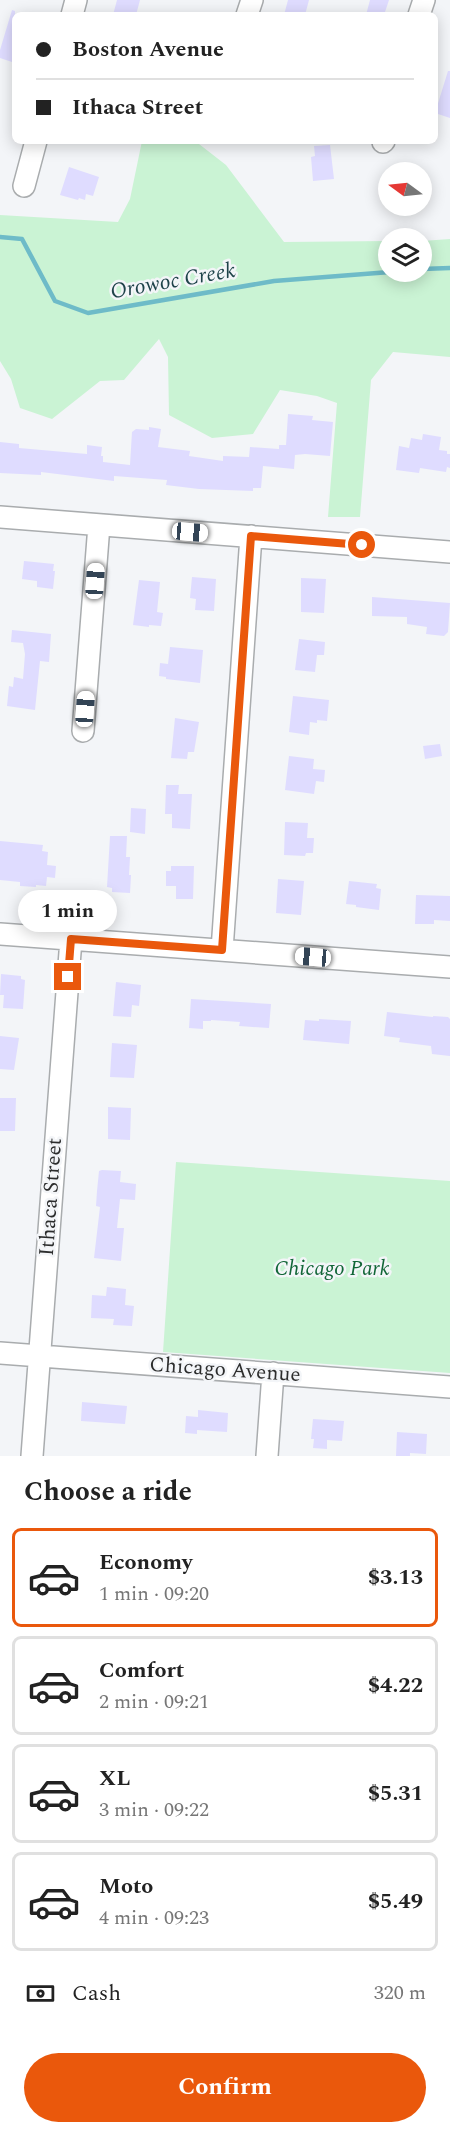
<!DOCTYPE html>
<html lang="en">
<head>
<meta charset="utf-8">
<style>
	body { margin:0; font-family:Spectral,serif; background:#f6f6f6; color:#222; height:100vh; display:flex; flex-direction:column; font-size:22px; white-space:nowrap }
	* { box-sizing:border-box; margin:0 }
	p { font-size:20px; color:#767676 }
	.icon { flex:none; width:33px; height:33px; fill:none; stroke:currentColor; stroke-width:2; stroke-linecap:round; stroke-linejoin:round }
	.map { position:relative; height:1456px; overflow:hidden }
	.drawer { display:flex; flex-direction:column; background:#fff; flex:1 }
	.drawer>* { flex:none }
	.guide { position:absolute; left:12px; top:12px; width:426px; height:132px; border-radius:9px; box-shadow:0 3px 15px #0003; display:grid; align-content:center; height:132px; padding:0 24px; background:#fff }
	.needle { width:39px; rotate:285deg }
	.buttons { position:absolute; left:378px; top:162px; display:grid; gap:12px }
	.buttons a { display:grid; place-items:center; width:54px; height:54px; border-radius:50%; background:#fff; box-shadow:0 3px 15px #0003; font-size:30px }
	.end { position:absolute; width:27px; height:27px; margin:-14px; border:8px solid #ea580c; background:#fff; box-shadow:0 0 0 3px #fff }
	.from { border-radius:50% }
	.bubble { position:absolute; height:42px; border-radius:21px; background:#fff; box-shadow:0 3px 15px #0003; font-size:20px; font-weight:700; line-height:42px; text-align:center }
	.car { position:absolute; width:18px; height:36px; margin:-18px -9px; border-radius:8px; box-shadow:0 0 4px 2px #0007; background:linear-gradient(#fff 24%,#345 0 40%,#fff 0 76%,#345 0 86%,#fff 0) }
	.guide b { display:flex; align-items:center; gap:21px; height:57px; font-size:22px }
	.guide b+b { border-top:2px solid #e0e0e0 }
	.guide i { width:15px; height:15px; background:#222 }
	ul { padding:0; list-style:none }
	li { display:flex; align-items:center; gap:18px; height:99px; margin:0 12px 9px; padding:0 12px; border:3px solid #e0e0e0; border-radius:9px }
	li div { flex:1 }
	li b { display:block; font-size:22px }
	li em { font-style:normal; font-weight:700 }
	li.on { border-color:#ea580c }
	li>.icon { width:54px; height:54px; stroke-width:1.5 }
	h2 { padding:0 24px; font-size:27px; line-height:72px }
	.pay { display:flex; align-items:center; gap:15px; height:66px; padding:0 24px; font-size:22px }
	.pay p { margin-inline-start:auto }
	.action { display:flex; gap:12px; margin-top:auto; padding:12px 24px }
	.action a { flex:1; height:69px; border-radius:36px; background:#ea580c; color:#fff; font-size:24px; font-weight:700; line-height:69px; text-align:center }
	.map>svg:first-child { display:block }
	.green { fill:#caf3d4 }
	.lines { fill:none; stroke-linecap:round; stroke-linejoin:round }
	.stream { stroke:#6ebbc8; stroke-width:4.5 }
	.building { fill:#dfdcff }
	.minor-casing { stroke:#a9acae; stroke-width:24 }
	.minor { stroke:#fff; stroke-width:21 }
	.route { stroke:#ea580c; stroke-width:8 }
	.labels { text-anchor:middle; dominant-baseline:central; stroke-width:5; stroke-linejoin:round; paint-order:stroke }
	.street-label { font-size:21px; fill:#2c2d2d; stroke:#f3f5f8 }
	.park-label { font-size:21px; font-style:italic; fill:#116637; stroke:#f3f5f8 }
	.water-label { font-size:22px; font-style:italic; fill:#1e4349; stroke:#f3f5f8 }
</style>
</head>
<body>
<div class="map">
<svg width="450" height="1456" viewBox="0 0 450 1456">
	<rect width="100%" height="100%" fill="#f3f5f8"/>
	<path class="green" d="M142 141 199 144 226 165 284 242 388 241V272H422V241L450 239V357L393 352 371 380 360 517H328L337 403 317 396 280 390 253 434 212 438 169 415 168 357 159 339 124 380 100 381 52 419 20 408 11 379 0 361V215L118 222 130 199Z
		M176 1162 450 1181V1373L163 1352Z"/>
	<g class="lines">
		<path class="stream" d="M0 237 22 239 55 301 88 313 274 281 390 272
			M422 269 450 268"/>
	</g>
	<path class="building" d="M117 0H140L136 15H113Z
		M288 0H309L305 15H284Z
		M370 0H389L384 15H366Z
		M12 10 15 11V63L0 58V50Z
		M448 71H450V118L435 113Z
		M330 145 334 179 313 181 311 157 315 156 314 146Z
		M69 167 99 177 93 196 86 194 85 200 79 198 78 200 60 195Z
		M288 414 313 416 312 420 333 422 330 456 305 454 295 455 294 469 263 466 261 488H253V491L199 489 166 485 167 480 114 476V481L41 472V475L0 473V442L19 444V448L87 454V445L102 447 101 456H103V462L130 465 132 432 136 429 149 430V427L161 429 158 447 190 451 189 456 223 461V456L249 457 250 447 279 449V445H286Z
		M423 434 441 437 439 450 447 451V454H450V468L447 467 446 472 420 468 419 473 396 470 399 446 409 448 411 438 422 440Z
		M24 561 54 564 53 571H55L53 589 37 587V581L22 579Z
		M192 577 216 579 214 611 195 610 196 599 190 598Z
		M301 578 326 579 324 613 301 612Z
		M139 580 160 582 157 612 163 613 161 626 149 625V627L133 625Z
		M372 597 450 603 448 632 444 636 426 634 427 627 407 624V617L372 616Z
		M12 630 51 634 49 662 40 661 35 710 7 706 9 686 13 687 14 677 23 679 25 654 23 643 11 642Z
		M299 639 325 642 324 655H317L315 672 295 670Z
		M170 647 203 650 200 683 166 679V677L159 676 160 663 168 664Z
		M293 696 329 700 327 721 317 720V723L310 722 309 735 289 732Z
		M175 718 199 722 194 752H188L187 759 171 758Z
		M440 744 442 756 425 759 423 746Z
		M289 756 314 759 313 769 325 770 324 782 316 781 314 794 285 790Z
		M166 785H179L178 794H192L190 829 172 828V814H165Z
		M131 808 146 809 145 834 130 832Z
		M285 822 308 823 307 838H314L313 853H306L305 856 284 855Z
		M110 836H127L126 857H130L129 875H131L130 893 112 892V888L107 887Z
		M0 841 43 845 42 851 48 852 47 865 56 866 55 878 47 877 46 886 36 885V887L20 886V882L0 880Z
		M171 866H194L193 899H176V886H166V871H171Z
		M278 879 304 881 301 915 276 913Z
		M349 881 377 884 376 888 381 889 379 910 356 907V905L346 904Z
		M416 895 450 896V921L434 920V924H415Z
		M1 974 21 976V979L25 980 23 1009 3 1008 4 995H0Z
		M116 982 141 985 139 1006 132 1005 131 1017 113 1016Z
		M191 999 271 1004 269 1028 239 1026 240 1022 211 1020V1021H203V1029L189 1028Z
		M387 1012 433 1017V1016L448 1017 450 1019V1056L432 1054 431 1046 399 1042 400 1038 384 1036Z
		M319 1019 351 1021 349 1044 303 1040 305 1020 319 1021Z
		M0 1036 19 1038 14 1070 0 1069Z
		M112 1043 137 1045 134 1078 110 1077Z
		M0 1098H16L15 1131H0Z
		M108 1107 131 1108 130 1140 108 1139Z
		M102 1170 121 1171 120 1182 136 1184 135 1200 120 1199 117 1228H124L121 1261 94 1258 100 1207 96 1206 97 1191 99 1171Z
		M107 1287 126 1289 125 1305 134 1306 132 1326 113 1325 114 1319 91 1318 92 1295 106 1296Z
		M82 1402 127 1406 125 1424 81 1421Z
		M198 1410 228 1413 227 1432 197 1430V1434L185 1433 186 1416 198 1417Z
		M313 1419 344 1421 342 1441 327 1440V1449L313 1448 314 1439H311Z
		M397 1432 427 1434 426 1454 410 1453V1456H396Z"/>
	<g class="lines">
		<defs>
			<path id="minor" d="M72 15 76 0
				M247 15 252 0
				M419 15 424 0
				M383 142 384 141
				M24 186 36 141
				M0 517 450 552
				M83 731 99 525
				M0 934 450 967
				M222 950 251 536
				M0 1353 450 1387
				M32 1456 71 939
				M267 1456 273 1373"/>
		</defs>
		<use href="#minor" class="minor-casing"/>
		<use href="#minor" class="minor"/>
	</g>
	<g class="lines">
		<path class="route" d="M68 977 71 939 222 950 251 536 362 545"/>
	</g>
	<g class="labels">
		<g class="street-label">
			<text transform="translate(51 1197) rotate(-86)">Ithaca Street</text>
			<text transform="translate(225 1370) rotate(4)">Chicago Avenue</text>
		</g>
		<g class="park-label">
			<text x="332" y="1269">Chicago Park</text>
		</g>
		<g class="water-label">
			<text transform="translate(173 281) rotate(-10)">Orowoc Creek</text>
		</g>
	</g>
</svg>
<div class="buttons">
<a><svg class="needle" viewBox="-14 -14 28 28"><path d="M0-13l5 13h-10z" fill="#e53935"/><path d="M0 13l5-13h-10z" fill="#767676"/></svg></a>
<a><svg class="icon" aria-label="layers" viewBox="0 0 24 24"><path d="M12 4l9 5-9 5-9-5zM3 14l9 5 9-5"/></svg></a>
</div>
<i class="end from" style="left:362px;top:545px"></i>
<i class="end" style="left:68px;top:977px"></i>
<div class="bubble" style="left:18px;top:890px;width:99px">1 min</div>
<i class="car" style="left:190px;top:532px;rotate:95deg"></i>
<i class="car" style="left:95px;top:581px;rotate:4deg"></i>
<i class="car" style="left:85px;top:709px;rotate:4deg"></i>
<i class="car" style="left:313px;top:957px;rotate:275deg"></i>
<div class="guide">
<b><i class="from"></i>Boston Avenue</b>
<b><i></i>Ithaca Street</b>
</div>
</div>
<section class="drawer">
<h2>Choose a ride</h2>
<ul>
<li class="on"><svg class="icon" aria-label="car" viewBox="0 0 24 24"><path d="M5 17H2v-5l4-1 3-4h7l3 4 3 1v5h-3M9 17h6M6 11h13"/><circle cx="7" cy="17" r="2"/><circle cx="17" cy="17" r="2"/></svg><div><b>Economy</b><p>1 min · 09:20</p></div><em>$3.13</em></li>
<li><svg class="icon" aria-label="car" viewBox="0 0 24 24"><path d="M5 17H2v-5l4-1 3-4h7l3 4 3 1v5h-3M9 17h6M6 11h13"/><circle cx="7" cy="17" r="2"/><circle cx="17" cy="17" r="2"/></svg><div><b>Comfort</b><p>2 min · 09:21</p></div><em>$4.22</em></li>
<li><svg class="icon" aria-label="car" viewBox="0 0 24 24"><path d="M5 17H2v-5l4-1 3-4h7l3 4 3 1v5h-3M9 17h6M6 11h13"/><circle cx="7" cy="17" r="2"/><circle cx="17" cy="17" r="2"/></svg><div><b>XL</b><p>3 min · 09:22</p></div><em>$5.31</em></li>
<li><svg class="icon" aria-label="car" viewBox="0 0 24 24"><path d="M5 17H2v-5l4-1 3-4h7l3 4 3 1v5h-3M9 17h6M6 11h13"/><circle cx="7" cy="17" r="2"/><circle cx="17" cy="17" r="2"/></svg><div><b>Moto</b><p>4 min · 09:23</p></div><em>$5.49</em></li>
</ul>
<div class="pay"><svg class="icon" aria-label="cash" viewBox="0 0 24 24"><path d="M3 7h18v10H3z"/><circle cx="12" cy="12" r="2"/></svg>Cash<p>320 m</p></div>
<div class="action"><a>Confirm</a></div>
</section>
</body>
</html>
